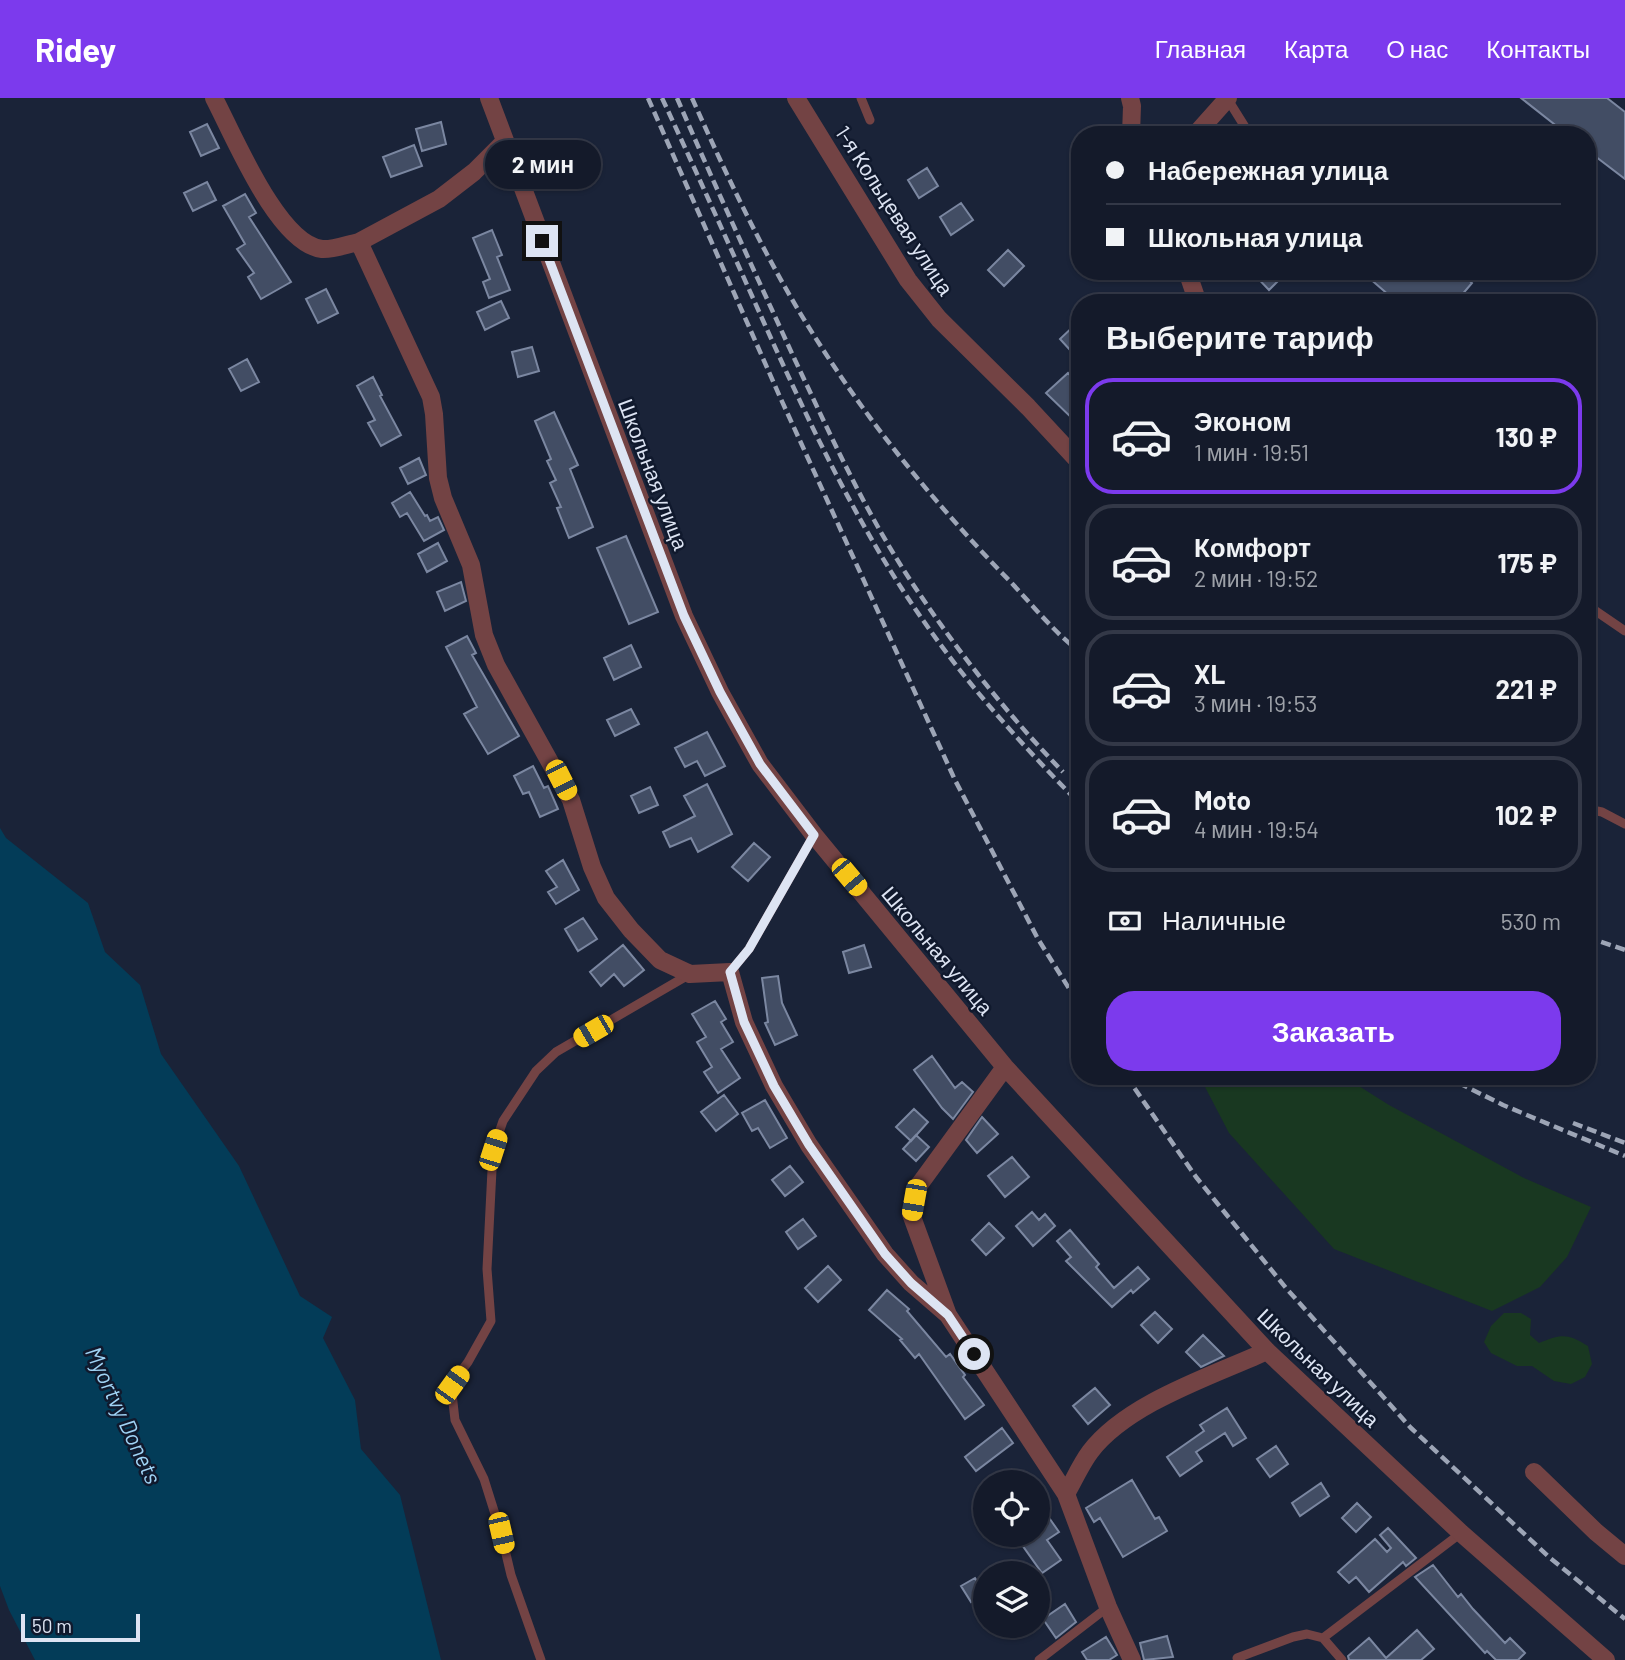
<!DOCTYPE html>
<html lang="ru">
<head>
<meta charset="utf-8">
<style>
	body { margin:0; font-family:Barlow,sans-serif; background:#212736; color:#f1f3f6; height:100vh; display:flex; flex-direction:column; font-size:26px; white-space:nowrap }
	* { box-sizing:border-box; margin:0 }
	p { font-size:23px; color:#9da1a8 }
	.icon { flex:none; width:38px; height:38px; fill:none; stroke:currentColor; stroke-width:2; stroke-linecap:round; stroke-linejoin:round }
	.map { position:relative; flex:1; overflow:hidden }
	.sheet { position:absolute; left:1071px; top:196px; width:525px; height:791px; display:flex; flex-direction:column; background:#141a2a; border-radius:28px; box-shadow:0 2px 5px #0004,0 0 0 2px #333847 }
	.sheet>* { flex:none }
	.banner { position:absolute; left:1071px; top:28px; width:525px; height:154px; border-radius:28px; box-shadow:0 2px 5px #0004,0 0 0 2px #333847; display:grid; align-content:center; height:154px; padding:0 35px; background:#141a2a }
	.controls { position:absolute; left:973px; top:1372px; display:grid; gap:14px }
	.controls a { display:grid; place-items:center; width:77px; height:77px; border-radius:50%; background:#141a2a; box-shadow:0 2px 5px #0004,0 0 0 2px #333847; font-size:35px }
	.scale { position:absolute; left:21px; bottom:18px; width:119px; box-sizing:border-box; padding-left:7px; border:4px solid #dde4f3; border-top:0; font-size:19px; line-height:24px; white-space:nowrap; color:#dde4f3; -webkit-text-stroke:5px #10192d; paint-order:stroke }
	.end { position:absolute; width:32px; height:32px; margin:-16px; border:9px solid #dde4f3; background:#111; box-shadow:0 0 0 4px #111 }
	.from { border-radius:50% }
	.bubble { position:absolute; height:49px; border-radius:24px; background:#141a2a; box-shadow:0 2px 5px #0004,0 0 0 2px #333847; font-size:23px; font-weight:700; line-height:49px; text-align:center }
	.car { position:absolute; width:21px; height:42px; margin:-21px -10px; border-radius:9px; box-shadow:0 0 5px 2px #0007; background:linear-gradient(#f5c518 24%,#345 0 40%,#f5c518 0 76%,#345 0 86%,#f5c518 0) }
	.banner b { display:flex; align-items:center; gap:24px; height:66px; font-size:26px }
	.banner b+b { border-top:2px solid #333847 }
	.banner i { width:18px; height:18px; background:#f1f3f6 }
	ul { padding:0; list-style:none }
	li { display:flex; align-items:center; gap:21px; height:116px; margin:0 14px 10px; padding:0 21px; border:4px solid #333847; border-radius:28px }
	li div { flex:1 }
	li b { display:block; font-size:26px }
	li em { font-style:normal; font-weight:700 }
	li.on { border-color:#7c3aed }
	li>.icon { width:63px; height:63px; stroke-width:1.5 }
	h2 { padding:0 35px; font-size:32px; line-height:84px }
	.pay { display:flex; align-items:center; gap:18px; height:77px; padding:0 35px; font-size:26px }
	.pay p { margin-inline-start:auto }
	.action { display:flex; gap:14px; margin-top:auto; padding:14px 35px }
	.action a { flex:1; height:80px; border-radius:28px; background:#7c3aed; color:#fff; font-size:28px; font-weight:700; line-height:80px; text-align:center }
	header { display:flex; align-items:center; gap:42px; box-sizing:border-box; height:98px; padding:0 35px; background:#7c3aed; color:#fff }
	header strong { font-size:33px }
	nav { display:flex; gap:38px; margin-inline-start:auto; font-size:24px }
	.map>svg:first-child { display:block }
	.green { fill:#193821 }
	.water { fill:#033c58 }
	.building { fill:#424d64; stroke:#7b87a1; stroke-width:2 }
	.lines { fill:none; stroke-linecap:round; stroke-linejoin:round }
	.lane { stroke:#734344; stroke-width:9 }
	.street { stroke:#734344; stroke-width:18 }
	.rail { stroke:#9da5b6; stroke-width:4.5; stroke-dasharray:10 5; stroke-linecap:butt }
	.route { stroke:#dde4f3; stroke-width:9 }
	.labels { text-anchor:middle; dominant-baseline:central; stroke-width:5; stroke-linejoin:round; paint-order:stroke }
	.street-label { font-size:21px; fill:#dde4f3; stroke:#10192d }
	.water-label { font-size:23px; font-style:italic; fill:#9fd3f5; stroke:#10192d }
</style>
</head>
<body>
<header>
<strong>Ridey</strong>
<nav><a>Главная</a><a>Карта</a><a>О нас</a><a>Контакты</a></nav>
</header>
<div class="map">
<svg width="1625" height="1562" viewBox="0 0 1625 1562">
	<rect width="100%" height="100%" fill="#1a2338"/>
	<path class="green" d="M1212 978H1343L1389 1007 1524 1080 1591 1109 1567 1159 1540 1189 1492 1213 1334 1151 1229 1035 1204 987Z
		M1504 1215H1521L1531 1221 1530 1237 1539 1245C1561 1236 1567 1235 1588 1248L1592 1266 1585 1279 1571 1286 1554 1283 1532 1268H1517L1491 1255 1484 1244 1491 1228Z"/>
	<path class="water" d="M0 730 6 740 88 805 105 854 140 887 161 956 239 1068 300 1198 332 1219 323 1240 355 1302 361 1351 400 1397 441 1562H35L9 1512 0 1488Z"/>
	<path class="building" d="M1521 0H1607L1625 14V81L1587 52V37H1568Z
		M441 24 446 46 422 53 416 31Z
		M207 26 219 50 201 58 190 34Z
		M414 47 422 68 391 79 383 59Z
		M927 70 938 88 919 100 908 82Z
		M207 84 216 102 193 113 184 95Z
		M245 96 256 115 249 119 291 184 261 201 248 179 254 175 237 151 245 146 223 108Z
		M961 105 973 122 951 137 940 119Z
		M492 132 502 157 497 159 510 192 489 200 483 184 490 181 473 140Z
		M1008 152 1024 168 1004 188 988 172Z
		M1251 173H1288L1269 192Z
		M1361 173H1459L1472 185 1455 205H1398Z
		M326 191 338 215 318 225 306 201Z
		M501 203 509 220 485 232 477 214Z
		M1080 222V245L1071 253 1060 241Z
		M532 249 539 273 518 279 512 254Z
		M247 261 259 284 241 293 229 271Z
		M1068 275 1080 288V328L1046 295Z
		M373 279 382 297 380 298 401 337 381 348 368 325 375 322 357 288Z
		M554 314 578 367 570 371 593 429 569 440 557 410 561 409 550 385 556 382 547 363 551 361 535 323Z
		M419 360 426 377 408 386 400 370Z
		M410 394 425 418 427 417 430 423 438 419 444 432 424 443 407 415 400 419 392 405Z
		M626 438 658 514 629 526 597 450Z
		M438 445 447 463 427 474 418 456Z
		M461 484 466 503 445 513 437 494Z
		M467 538 476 555 472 557 519 638 488 656 464 616 477 609 446 549Z
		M631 547 641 569 614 582 604 560Z
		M631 611 639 626 615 638 607 622Z
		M707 634 725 668 705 678 697 663 685 669 675 650Z
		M533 668 544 690 548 688 558 711 540 719 529 694 523 696 514 678Z
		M707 686 732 736 698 754 691 740 670 749 663 734 695 718 684 698Z
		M650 689 658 707 639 715 631 698Z
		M754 745 770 759 748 783 732 769Z
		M563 762 579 792 556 806 548 794 557 789 546 773Z
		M583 820 597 841 578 853 565 831Z
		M623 847 644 872 624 888 614 876 601 888 590 874Z
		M864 847 871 869 849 875 843 854Z
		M778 878 782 905 797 937 775 947 765 925 768 924 762 880Z
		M715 903 726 921 721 924 733 944 721 951 740 980 718 995 704 974 712 969 697 944 706 939 692 916Z
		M932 958 955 990 962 984 973 994 953 1021 942 1010 914 972Z
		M724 997 738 1016 716 1033 701 1014Z
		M765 1002 787 1040 770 1050 758 1030 752 1033 742 1015Z
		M914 1011 928 1024 911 1043 896 1029Z
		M982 1019 998 1036 977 1055 966 1042Z
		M916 1037 929 1049 916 1063 903 1051Z
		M1012 1059 1029 1079 1005 1099 988 1078Z
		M790 1068 803 1084 785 1098 772 1082Z
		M1032 1114 1039 1122 1045 1116 1055 1128 1033 1148 1016 1128Z
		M803 1121 816 1138 798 1151 786 1134Z
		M989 1125 1004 1140 986 1157 972 1142Z
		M1070 1132 1099 1166 1096 1169 1114 1190 1138 1169 1149 1181 1133 1195 1131 1192 1112 1209 1066 1163 1071 1159 1057 1143Z
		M828 1168 841 1182 818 1204 805 1190Z
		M887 1192 909 1211 907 1213 946 1259 950 1256 965 1277 963 1279 984 1307 965 1321 919 1256 915 1260 900 1242 902 1241 869 1212Z
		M1155 1214 1172 1231 1158 1245 1141 1227Z
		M1203 1237 1224 1258 1201 1269 1186 1254Z
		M1095 1290 1110 1307 1088 1326 1073 1308Z
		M1227 1310 1246 1340 1233 1348 1225 1335 1196 1354 1202 1363 1180 1378 1167 1359 1204 1333 1200 1327Z
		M1002 1330 1013 1345 976 1373 965 1359Z
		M1276 1348 1288 1366 1270 1379 1257 1361Z
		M1132 1382 1155 1421 1159 1419 1167 1433 1123 1459 1100 1420 1094 1424 1086 1410Z
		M1321 1385 1329 1398 1300 1418 1292 1405Z
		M1038 1404 1059 1434 1047 1442 1061 1462 1042 1475 1015 1437H1038Z
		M1357 1405 1371 1419 1356 1434 1342 1420Z
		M1388 1430 1416 1460 1406 1468 1403 1464 1369 1494 1356 1479 1349 1485 1338 1474 1375 1441 1387 1454 1391 1450 1380 1437Z
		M1433 1467 1458 1499 1461 1496 1473 1511 1505 1545 1510 1540 1525 1555 1518 1562H1496L1487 1553 1485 1555 1415 1479Z
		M975 1480 984 1495 971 1504 961 1488Z
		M1065 1506 1076 1524 1056 1540 1043 1521Z
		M1417 1532 1434 1551 1421 1562H1349L1348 1558 1369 1540 1386 1560Z
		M1167 1538 1173 1559 1144 1562 1140 1545Z
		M1106 1539 1117 1557 1109 1562H1087L1082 1554Z"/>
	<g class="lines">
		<path class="lane" d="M861 0 870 22
			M1227 0 1250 37
			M1587 507 1625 533
			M1587 711 1602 714 1625 726
			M730 874 749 851 814 737
			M1237 1560 1293 1539 1307 1536 1323 1540
			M541 1562 511 1477 501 1435 484 1381 455 1322 451 1287 468 1264 491 1223 487 1171 493 1052 503 1023 536 973 556 954 690 876
			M1039 1562 1108 1509
			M1342 1562 1323 1540 1461 1435"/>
		<path class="street" d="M214 0C234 38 278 146 322 151 333 152 348 146 359 144
			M489 0 684 518 720 594 760 666 814 737 1005 969 1267 1253 1461 1435 1606 1562
			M796 0 908 182 939 221 1028 309 1080 365
			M1130 0 1132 8 1131 37
			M1195 37 1228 0
			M505 43 474 74 439 101 359 144 431 299 434 316 438 380 443 400 471 467 484 537 496 567 571 702 592 769 606 800 631 832 660 862 690 876 730 874 744 924 774 988 809 1047 885 1156 911 1185 948 1217
			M1187 173 1198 205
			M1005 969 919 1087 911 1116 948 1217 1066 1396 1108 1509 1132 1562
			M1534 1374 1596 1434 1625 1458
			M1066 1396C1074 1382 1081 1366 1090 1354 1127 1305 1212 1278 1267 1253"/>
		<path class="rail" d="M648 0 780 299 955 682 1038 841 1080 908
			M662 0C697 75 731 151 765 227 811 329 860 433 925 525 970 590 1024 649 1080 706
			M677 0C715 88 755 175 795 262 829 334 862 407 905 474 951 545 1004 613 1063 674
			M692 0C730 85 771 172 822 250 874 331 935 405 1001 474 1027 500 1051 532 1080 554
			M1587 839 1625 852
			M1126 978 1196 1079 1286 1190 1411 1330 1549 1459 1625 1521
			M1445 978 1503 1007 1625 1058
			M1573 1025 1625 1045"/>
	</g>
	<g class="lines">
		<path class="route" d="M542 143 684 518 720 594 760 666 814 737 749 851 730 874 744 924 774 988 809 1047 885 1156 911 1185 948 1217 974 1256"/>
	</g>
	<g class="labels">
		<g class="street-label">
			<text transform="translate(895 112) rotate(57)">1-я Кольцевая улица</text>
			<text transform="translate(654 376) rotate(69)">Школьная улица</text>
			<text transform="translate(938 852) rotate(50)">Школьная улица</text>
			<text transform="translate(1319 1269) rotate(44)">Школьная улица</text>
		</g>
		<g class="water-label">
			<text transform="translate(124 1317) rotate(65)">Myortvy Donets</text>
		</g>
	</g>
</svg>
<div class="controls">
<a><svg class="icon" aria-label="locate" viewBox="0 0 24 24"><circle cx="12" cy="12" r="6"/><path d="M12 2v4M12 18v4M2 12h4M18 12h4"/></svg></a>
<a><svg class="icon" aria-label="layers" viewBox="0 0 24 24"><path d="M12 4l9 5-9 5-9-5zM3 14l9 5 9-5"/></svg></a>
</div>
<div class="scale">50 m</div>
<i class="end from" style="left:974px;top:1256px"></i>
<i class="end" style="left:542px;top:143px"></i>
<div class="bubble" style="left:485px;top:42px;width:116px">2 мин</div>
<i class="car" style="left:561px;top:682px;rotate:153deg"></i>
<i class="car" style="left:849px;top:779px;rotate:140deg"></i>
<i class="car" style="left:593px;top:933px;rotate:240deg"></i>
<i class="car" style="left:493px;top:1052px;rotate:18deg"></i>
<i class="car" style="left:914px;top:1102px;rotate:190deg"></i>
<i class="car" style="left:452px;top:1287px;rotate:36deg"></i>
<i class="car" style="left:501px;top:1435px;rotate:167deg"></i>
<div class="banner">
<b><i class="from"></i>Набережная улица</b>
<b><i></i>Школьная улица</b>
</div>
<section class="sheet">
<h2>Выберите тариф</h2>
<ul>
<li class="on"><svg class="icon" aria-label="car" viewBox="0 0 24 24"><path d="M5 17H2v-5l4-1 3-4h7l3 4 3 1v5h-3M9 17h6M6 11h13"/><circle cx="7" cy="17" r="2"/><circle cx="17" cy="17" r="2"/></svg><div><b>Эконом</b><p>1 мин · 19:51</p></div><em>130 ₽</em></li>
<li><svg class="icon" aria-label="car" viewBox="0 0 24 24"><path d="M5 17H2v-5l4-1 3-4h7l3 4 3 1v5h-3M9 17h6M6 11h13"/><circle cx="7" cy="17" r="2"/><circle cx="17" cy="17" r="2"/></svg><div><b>Комфорт</b><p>2 мин · 19:52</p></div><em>175 ₽</em></li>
<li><svg class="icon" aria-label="car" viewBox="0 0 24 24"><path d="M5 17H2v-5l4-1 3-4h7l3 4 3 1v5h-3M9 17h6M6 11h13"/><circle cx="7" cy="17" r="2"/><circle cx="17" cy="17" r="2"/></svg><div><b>XL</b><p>3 мин · 19:53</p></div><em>221 ₽</em></li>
<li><svg class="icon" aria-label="car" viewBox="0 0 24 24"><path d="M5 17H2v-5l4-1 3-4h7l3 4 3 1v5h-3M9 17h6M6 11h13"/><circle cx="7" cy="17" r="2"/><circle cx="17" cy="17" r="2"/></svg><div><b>Moto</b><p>4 мин · 19:54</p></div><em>102 ₽</em></li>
</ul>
<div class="pay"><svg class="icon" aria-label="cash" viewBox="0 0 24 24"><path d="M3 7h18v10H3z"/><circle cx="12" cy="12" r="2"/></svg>Наличные<p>530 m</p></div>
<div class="action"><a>Заказать</a></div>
</section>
</div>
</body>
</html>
